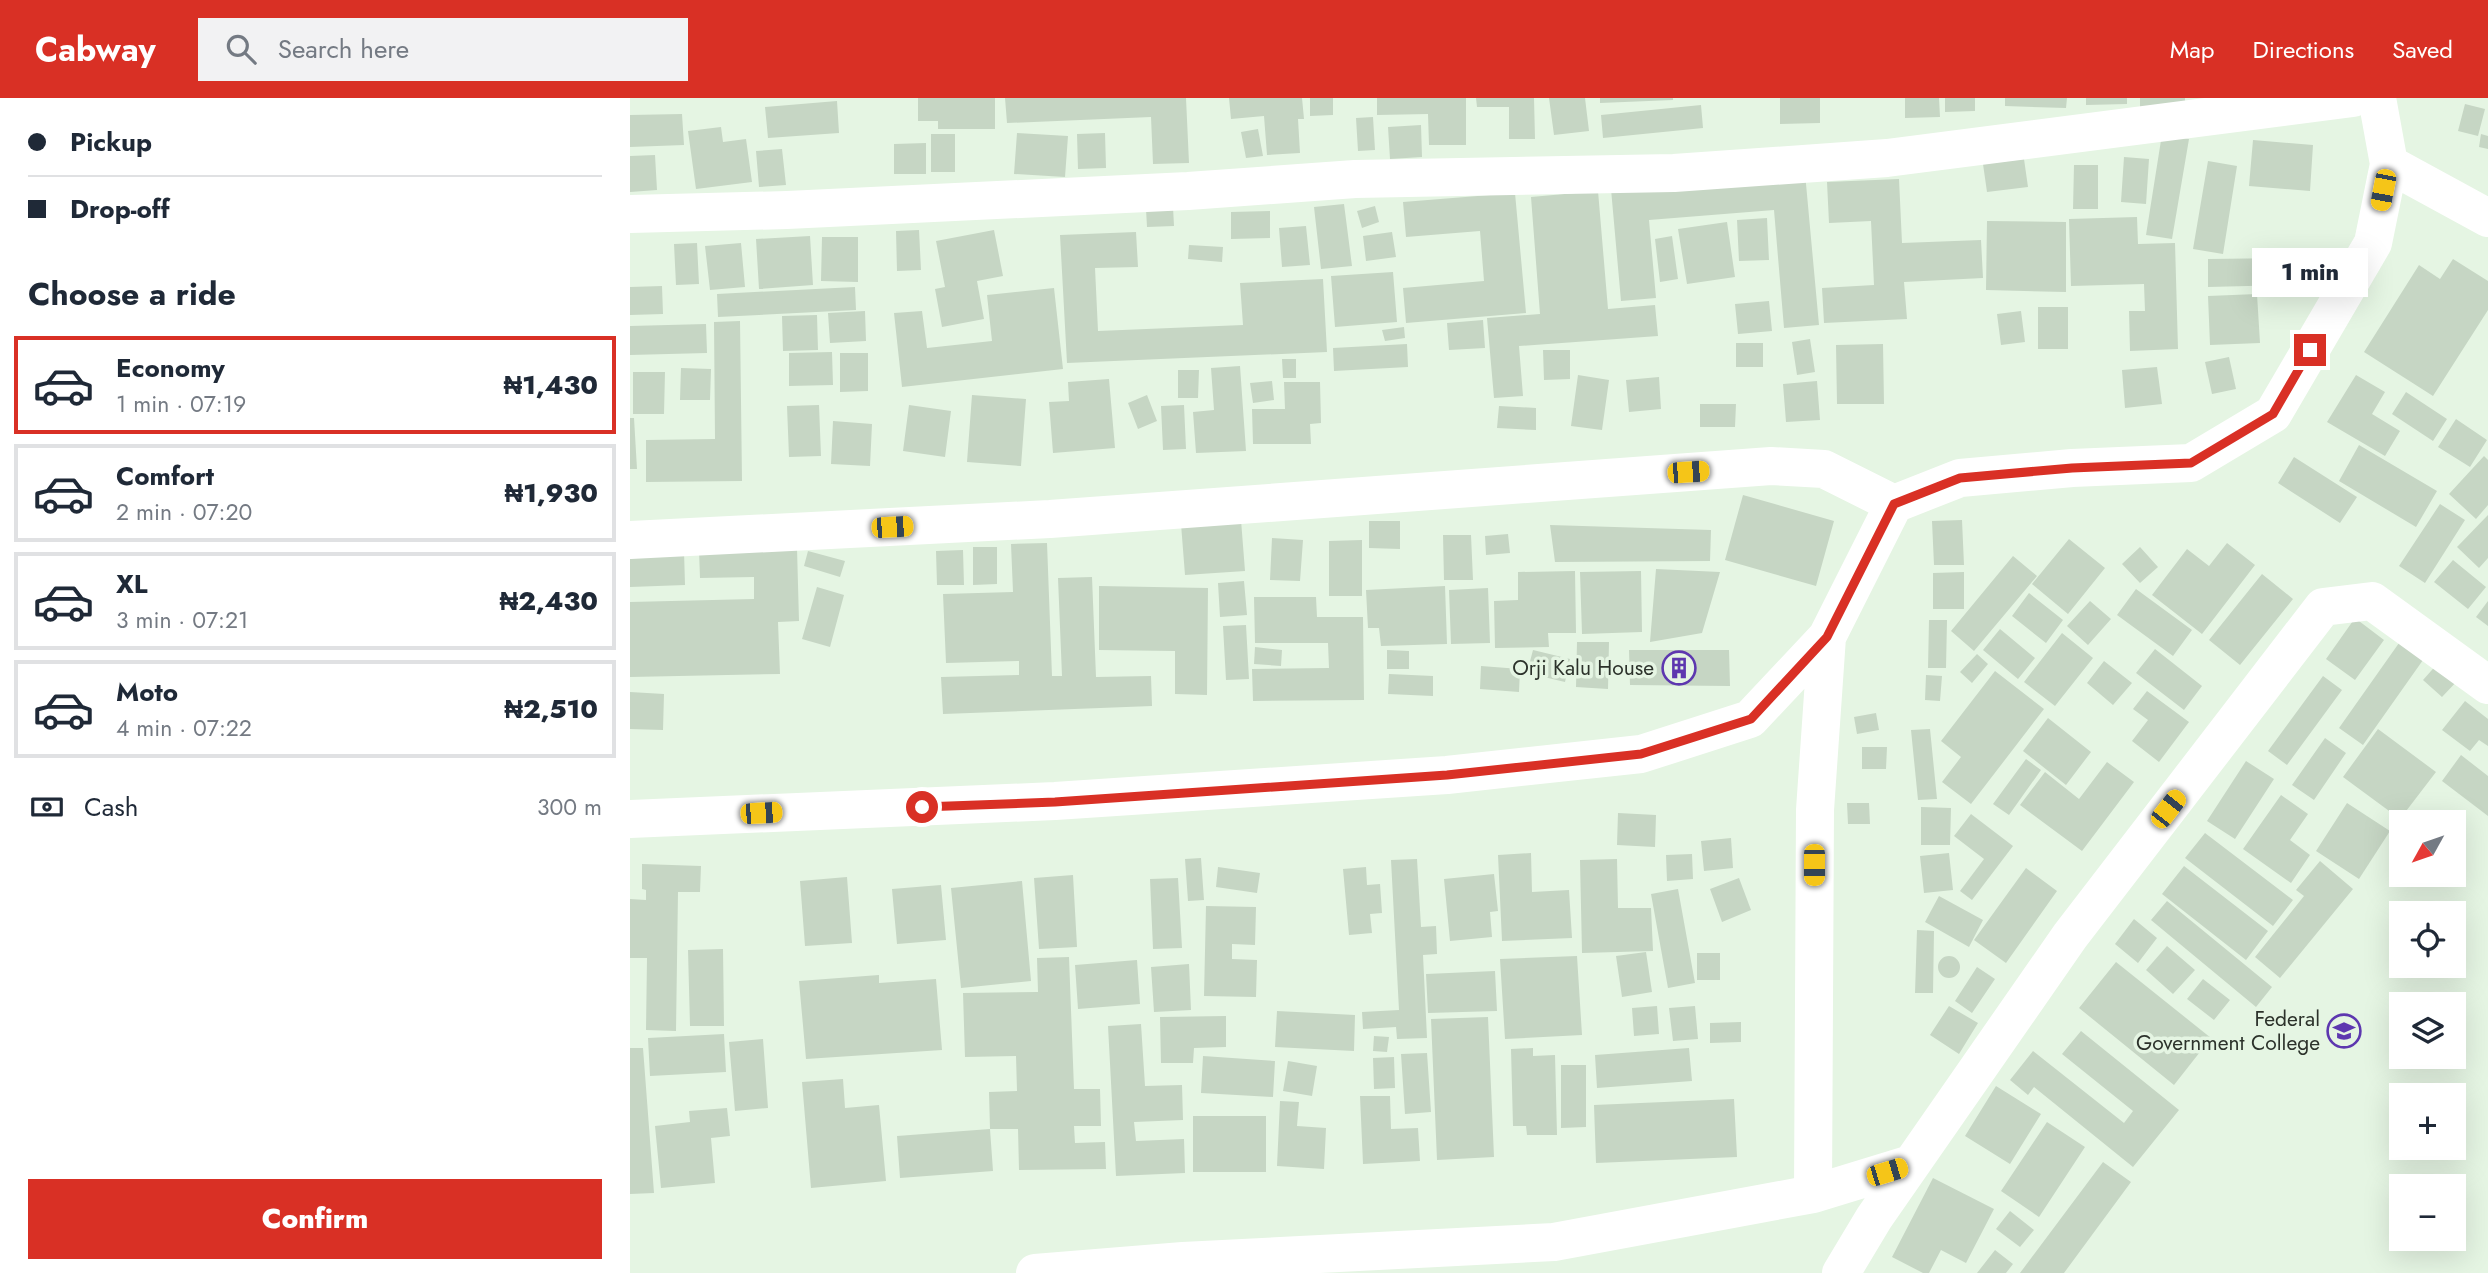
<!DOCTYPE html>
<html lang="en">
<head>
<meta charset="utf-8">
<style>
	body { margin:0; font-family:Jost,sans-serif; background:#f2f2f3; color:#1f2937; height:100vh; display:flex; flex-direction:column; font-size:26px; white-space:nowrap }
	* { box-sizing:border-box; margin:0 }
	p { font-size:23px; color:#747a83 }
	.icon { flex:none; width:38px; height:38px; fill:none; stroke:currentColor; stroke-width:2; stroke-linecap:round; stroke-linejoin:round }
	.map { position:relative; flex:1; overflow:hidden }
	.drawer { display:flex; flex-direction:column; background:#fff; width:630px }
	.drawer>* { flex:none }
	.hud { display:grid; align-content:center; height:154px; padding:0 28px; background:#fff }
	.needle { width:46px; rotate:230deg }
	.fabs { position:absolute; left:1759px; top:712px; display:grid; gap:14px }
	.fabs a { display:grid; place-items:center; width:77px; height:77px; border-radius:0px; background:#fff; box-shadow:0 7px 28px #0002; font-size:35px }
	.end { position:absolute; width:32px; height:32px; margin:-16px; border:9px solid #d93025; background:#fff; box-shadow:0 0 0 4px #fff }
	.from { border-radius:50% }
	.bubble { position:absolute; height:49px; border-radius:0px; background:#fff; box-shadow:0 7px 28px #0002; font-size:23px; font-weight:800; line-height:49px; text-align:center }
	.car { position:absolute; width:21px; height:42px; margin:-21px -10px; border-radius:9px; box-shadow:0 0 5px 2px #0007; background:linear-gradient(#f5c518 24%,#345 0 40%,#f5c518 0 76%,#345 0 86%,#f5c518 0) }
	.hud b { display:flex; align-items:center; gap:24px; height:66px; font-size:26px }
	.hud b+b { border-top:2px solid #e0e1e3 }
	.hud i { width:18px; height:18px; background:#1f2937 }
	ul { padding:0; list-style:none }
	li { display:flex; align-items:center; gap:21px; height:98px; margin:0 14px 10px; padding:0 14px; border:4px solid #e0e1e3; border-radius:0px }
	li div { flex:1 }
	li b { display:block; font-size:26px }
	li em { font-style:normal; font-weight:800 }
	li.current { border-color:#d93025 }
	li>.icon { width:63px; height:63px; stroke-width:1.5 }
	h2 { padding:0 28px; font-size:32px; line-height:84px }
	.pay { display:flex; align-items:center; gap:18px; height:77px; padding:0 28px; font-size:26px }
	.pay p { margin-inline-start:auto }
	.action { display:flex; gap:14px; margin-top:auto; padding:14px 28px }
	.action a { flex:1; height:80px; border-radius:0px; background:#d93025; color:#fff; font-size:28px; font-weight:800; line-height:80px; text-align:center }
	header { display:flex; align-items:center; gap:42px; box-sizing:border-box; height:98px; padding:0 35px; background:#d93025; color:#fff }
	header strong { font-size:33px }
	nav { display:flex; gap:38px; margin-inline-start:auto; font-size:24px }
	.search { width:490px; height:63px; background:#f2f2f3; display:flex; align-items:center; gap:18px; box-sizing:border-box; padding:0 24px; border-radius:0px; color:#747a83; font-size:26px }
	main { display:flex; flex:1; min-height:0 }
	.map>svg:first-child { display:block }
	.building { fill:#c6d6c4 }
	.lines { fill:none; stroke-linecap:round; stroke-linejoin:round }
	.minor { stroke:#fff; stroke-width:38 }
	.route { stroke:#d93025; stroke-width:9 }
	.labels { text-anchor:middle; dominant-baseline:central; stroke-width:7; stroke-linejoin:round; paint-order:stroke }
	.poi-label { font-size:21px; fill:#2c322b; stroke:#e5f5e3; text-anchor:end }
</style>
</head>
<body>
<header>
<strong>Cabway</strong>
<div class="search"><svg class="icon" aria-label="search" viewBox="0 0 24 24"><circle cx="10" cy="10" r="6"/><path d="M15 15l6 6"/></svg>Search here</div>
<nav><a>Map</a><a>Directions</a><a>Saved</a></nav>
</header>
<main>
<section class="drawer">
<div class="hud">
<b><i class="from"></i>Pickup</b>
<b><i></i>Drop-off</b>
</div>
<h2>Choose a ride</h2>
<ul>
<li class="current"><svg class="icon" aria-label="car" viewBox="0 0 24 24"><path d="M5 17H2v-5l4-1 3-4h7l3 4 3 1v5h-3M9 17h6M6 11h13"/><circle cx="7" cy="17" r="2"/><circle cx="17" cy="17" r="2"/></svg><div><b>Economy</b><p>1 min · 07:19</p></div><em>₦1,430</em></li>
<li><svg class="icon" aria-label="car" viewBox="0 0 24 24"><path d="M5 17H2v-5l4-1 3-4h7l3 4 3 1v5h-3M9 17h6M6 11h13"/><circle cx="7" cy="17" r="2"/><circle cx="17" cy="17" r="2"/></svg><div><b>Comfort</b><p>2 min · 07:20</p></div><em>₦1,930</em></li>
<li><svg class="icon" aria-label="car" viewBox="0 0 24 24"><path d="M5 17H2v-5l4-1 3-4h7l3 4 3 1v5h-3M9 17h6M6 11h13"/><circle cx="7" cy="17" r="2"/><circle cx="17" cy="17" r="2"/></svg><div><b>XL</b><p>3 min · 07:21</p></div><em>₦2,430</em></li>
<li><svg class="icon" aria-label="car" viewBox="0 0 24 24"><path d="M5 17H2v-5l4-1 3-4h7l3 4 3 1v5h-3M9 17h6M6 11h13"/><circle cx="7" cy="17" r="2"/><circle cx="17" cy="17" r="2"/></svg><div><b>Moto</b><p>4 min · 07:22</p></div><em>₦2,510</em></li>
</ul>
<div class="pay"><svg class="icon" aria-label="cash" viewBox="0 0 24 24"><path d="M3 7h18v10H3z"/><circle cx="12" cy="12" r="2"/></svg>Cash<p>300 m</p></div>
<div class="action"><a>Confirm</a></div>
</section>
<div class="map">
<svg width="1858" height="1175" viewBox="0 0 1858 1175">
	<rect width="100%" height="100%" fill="#e5f5e3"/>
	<path class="building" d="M288 0H365V31H308V23H288Z
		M375 0H556L559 65 523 66 521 19 377 25Z
		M599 0H672L674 21H668L670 55 637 57 634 18 601 21Z
		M680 0H703V17L680 18Z
		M747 0H836V47H799L798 16 747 17Z
		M846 0H904L905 41H879V9H847Z
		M919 0H955L959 33 924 37Z
		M970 0H1043V2L970 5Z
		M1150 0H1190V25L1150 26Z
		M1275 0H1309L1310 19 1275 20Z
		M1315 0H1345V13L1315 14Z
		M1375 0H1437L1436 10 1375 8Z
		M1456 0H1497V6L1456 7Z
		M1510 0H1555V7L1510 9Z
		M207 3 209 35 138 40 135 9Z
		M1835 6 1855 11 1848 38 1828 33Z
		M1071 7 1073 30 973 40 971 17Z
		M52 16 54 47 0 49V17Z
		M743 19 745 52 728 53 726 20Z
		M791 27 792 59 760 61 758 29Z
		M91 29 93 44 116 41 122 84 66 91 58 33Z
		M628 31 633 58 616 60 611 34Z
		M387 35 438 38 435 79 384 76Z
		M475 35 476 70 448 71 447 36Z
		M301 36H325V74H301Z
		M1532 36 1559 41 1542 141 1516 137Z
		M1851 36 1858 38V51L1849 49Z
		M1623 42 1683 47 1680 93 1619 88Z
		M296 45V76H264V46Z
		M152 51 156 87 129 89 126 53Z
		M25 57 27 92 0 94V58Z
		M1494 59 1519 61 1516 106 1491 104Z
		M1394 61 1398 89 1357 94 1353 66Z
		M1578 63 1607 68 1593 156 1563 151Z
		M1444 67H1468V111H1443Z
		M1175 75 1189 227 1154 230 1144 112 1019 122 1026 200 991 203 981 91Z
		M1269 81 1272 145 1351 142 1353 180 1274 184 1277 221 1194 225 1192 190 1244 187 1241 123 1199 125 1197 84Z
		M968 93 978 211 1025 207 1028 238 889 248 893 298 864 300 857 220 910 216 901 99Z
		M885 95 896 215 776 225 773 190 854 183 850 133 776 139 773 104Z
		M714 106 722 168 691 171 684 109Z
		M745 108 749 124 732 130 727 113Z
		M543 109 544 128 517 129 516 111Z
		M640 113V140L601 141V114Z
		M1507 119 1508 146 1545 145 1548 251 1500 253 1499 213H1515L1514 186 1441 188 1439 121Z
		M1137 120 1139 162 1109 163 1107 122Z
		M1357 123 1436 124V194L1356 192Z
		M1097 124 1105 179 1057 186 1048 131Z
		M676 128 680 167 652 169 649 130Z
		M289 132 291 172 267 173 266 133Z
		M364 132 373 178 347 183 354 221 312 229 305 191 315 189 306 143Z
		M506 134 508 169 465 170 468 233 613 227 610 185 693 181 697 254 437 265 430 137Z
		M762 134 766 159 736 163 733 138Z
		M180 138 183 187 129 191 126 141Z
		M1042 138 1048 181 1030 184 1025 141Z
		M192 139H228V184L191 183Z
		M67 145 69 186 46 187 44 146Z
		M111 145 115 189 80 192 75 148Z
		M559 147 593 149 592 164 558 161Z
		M1662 160 1663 187 1578 189V161Z
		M1823 161 1858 183V212L1803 298 1734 254 1789 167 1810 181Z
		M763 174 767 224 705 229 701 178Z
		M32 188 33 216 0 217V189Z
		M225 189 226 212 88 219 87 196Z
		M424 190 433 271 272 289 264 215 292 213 297 250 362 243 357 197Z
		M1627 196 1630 245 1580 247 1578 198Z
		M1139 203 1142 233 1108 236 1105 206Z
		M1408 209H1438V251H1408Z
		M235 213 236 243 200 245 198 215Z
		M1391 213 1395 244 1371 247 1367 216Z
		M187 217 188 252 153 253 152 218Z
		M853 222 855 250 819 252 817 225Z
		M110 223 112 383 16 384V342L85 341 84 224Z
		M76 226 77 255 0 257V228Z
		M774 229 775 240 755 243 752 232Z
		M1180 241 1185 274 1167 277 1162 244Z
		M1106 245H1133V269H1106Z
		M777 246 778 269 704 273 703 250Z
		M1253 246 1254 306H1207L1206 247Z
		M913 252H940V281L914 282Z
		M202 254 203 287 159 288V255Z
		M210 255H238V293L210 294Z
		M1599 259 1606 291 1582 296 1575 264Z
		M652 261H666V280H653Z
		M610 268 616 353 566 355 563 314 584 312 581 270Z
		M1527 269 1532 306 1495 310 1492 272Z
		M51 270 81 271 80 302H50Z
		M548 272H569L568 300H548Z
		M3 274H35L34 316H3Z
		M948 277 979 282 972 332 941 328Z
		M1726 277 1755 294 1742 316 1770 333 1755 358 1697 324Z
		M1029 279 1031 311 999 314 996 282Z
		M479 281 485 350 423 355 419 304 439 303 438 284Z
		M642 283 644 302 623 305 620 285Z
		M1187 283 1190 322 1156 324 1153 286Z
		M654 284H690L691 325 680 326 681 346H623L622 311H655Z
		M1776 294 1817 321 1803 343 1762 316Z
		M342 297 396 301 391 368 337 364Z
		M517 297 527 323 508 331 498 305Z
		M1070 306H1106L1105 329H1070Z
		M189 307 191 358 159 359 157 308Z
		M279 307 321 313 315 359 273 353Z
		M554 307 556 351 533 352 531 308Z
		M869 308 906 310V332L867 330Z
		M0 320H4L7 371H0Z
		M1826 321 1857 342 1840 369 1808 349Z
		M203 323 242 326 240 368 201 366Z
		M1729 347 1807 393 1786 429 1709 383Z
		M1854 358 1858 362V407L1846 421 1819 396Z
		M1664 359 1727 399 1710 425 1648 385Z
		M1113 397 1204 423 1186 488 1095 462Z
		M1810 406 1835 422 1795 485 1769 468Z
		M1858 417V460L1849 470 1827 449Z
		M611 422 615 473 555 477 551 426Z
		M1332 422 1334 467H1304L1302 423Z
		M739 423H770V451L739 450Z
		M920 427 1081 432 1080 463 925 464Z
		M878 436 880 455 856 457 855 438Z
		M813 437H841L843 482H814Z
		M642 440 673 442 670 483 640 482Z
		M1439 441 1475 470 1438 516 1402 486Z
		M732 442V498H699V443Z
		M417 445 422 578H432L428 480 462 479 466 579 521 578 522 608 313 616 311 579 389 577V563L316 565 313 496 383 494 381 446Z
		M1597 445 1625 467 1572 536 1522 497 1557 451 1579 468Z
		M343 449H367V486L343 487Z
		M1510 449 1528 469 1510 485 1492 466Z
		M167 450 169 523 148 524 150 576 0 579V504L124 501V479L70 480 69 452Z
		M333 452 334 487H307L306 453Z
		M54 453 55 487 0 489V456Z
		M178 453 215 463 210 479 174 468Z
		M1383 458 1407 478 1344 553 1321 533Z
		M1823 462 1856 489 1838 511 1804 484Z
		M1026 471 1090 474 1072 535 1020 544Z
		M945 473 946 535H918L919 549 865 550 864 503 888 502V474Z
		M1011 473 1012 534 952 536 950 474Z
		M1334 474V511H1303V475Z
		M1632 476 1663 501 1610 567 1579 542Z
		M614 483 617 517 590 519 588 485Z
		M469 488 578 490 577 597 545 596V553L469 552Z
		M815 488 817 546 751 548 749 530H738L736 492Z
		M187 489 214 497 200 549 172 541Z
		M858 490 860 545 821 546 819 492Z
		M1506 491 1562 532 1543 558 1487 517Z
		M1399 495 1433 522 1416 545 1382 518Z
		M624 499H686L687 519H733L734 602 623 603 622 571 699 570 698 545H625Z
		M1460 503 1481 521 1458 547 1437 528Z
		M1858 503V528L1846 519Z
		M1725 520 1754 542 1725 582 1696 561Z
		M1299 522H1317L1316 570H1298Z
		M616 527 619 581 596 582 593 528Z
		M1370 531 1405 560 1388 581 1353 552Z
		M1432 535 1463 560 1425 608 1394 584Z
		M947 544H979L978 591 946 589Z
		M1769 545 1793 562 1733 647 1709 630Z
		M625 549 652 552 651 568 624 566Z
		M1525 551 1572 588 1554 612 1506 575Z
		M757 552 779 553V571H757Z
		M903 552 940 561 935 584 897 575Z
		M999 552H1099L1100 588 1000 587Z
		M1347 556 1358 566 1342 585 1330 574Z
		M1474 563 1502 585 1483 607 1457 585Z
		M1809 564 1829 581 1812 599 1793 582Z
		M851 568 890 571 889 594 850 591Z
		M1365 573 1414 611 1341 706 1312 684 1331 659 1311 643Z
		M759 576 803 578V598L758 596Z
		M1296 577 1312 578 1310 603 1295 602Z
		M1693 578 1712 592 1657 667 1638 653Z
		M1517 593 1559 624 1529 664 1502 643 1518 622 1503 611Z
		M0 594 34 596 33 632 0 631Z
		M1835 603 1858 621V648L1849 642 1840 653 1812 632Z
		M1246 615 1249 632 1227 636 1224 619Z
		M1418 620 1461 654 1436 687 1393 653Z
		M1300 631 1307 701 1288 702 1281 632Z
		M1748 631 1806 674 1770 721 1713 679Z
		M1695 640 1716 655 1684 702 1662 687Z
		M1232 649H1257L1256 671H1232Z
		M1831 657 1858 678V718L1812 683Z
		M1396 661 1411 672 1379 717 1363 706Z
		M1616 663 1644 681 1605 741 1577 723Z
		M1477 664 1504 684 1452 753 1390 707 1415 674 1449 701Z
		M1651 697 1678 716 1660 742 1680 757 1661 785 1613 751Z
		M1217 705H1239L1240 726H1218Z
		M1717 705 1760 733 1729 781 1686 753Z
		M1291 709 1321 710 1320 747H1291Z
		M988 715 1026 717 1025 749 987 747Z
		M1341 716 1383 748 1342 802 1330 793 1354 761 1324 738Z
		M1575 735 1663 802 1643 828 1555 760Z
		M1101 740 1103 770 1074 773 1071 743Z
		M901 755 902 794 939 792 942 840 872 843 868 757Z
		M1319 755 1323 792 1294 795 1290 758Z
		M1062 756 1063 781 1037 783 1036 757Z
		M571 760 574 802 558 803 555 761Z
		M787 761 791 829 806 828 807 856 793 857 797 940 767 941 766 929 733 931 732 914 769 912 761 762Z
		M987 761 988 810H1021L1023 853 952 855 950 762Z
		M1690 763 1723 791 1650 880 1625 859 1674 798 1666 792Z
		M12 766 71 768 70 794H48L46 933 16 932 17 860H0V801L16 802V792L12 791Z
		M1554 768 1638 833 1616 862 1532 796Z
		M588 769 630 775 627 795 586 789Z
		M736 769 737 787 750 786 752 815 740 816 742 835 719 837 713 771Z
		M1396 770 1427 793 1376 865 1344 842Z
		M864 776 868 813 860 814 862 839 820 843 814 781Z
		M443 777 447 849 409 851 404 780Z
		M217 779 222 845 175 848 170 783Z
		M548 780 552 850 523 851 520 781Z
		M1109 780 1121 812 1092 824 1080 791Z
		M392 783 401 883 331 890 321 790Z
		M311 787 316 842 267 846 262 791Z
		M1048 791 1065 885 1038 890 1021 796Z
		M1309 798 1353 822 1339 849 1295 824Z
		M1537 803 1642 889 1626 909 1521 822Z
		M576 808 626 809 625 847 602 846V861L627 862 626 899 574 898Z
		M1504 821 1527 840 1508 865 1485 846Z
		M1287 832 1304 833 1303 895H1285Z
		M1537 848 1565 872 1543 896 1516 872Z
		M93 851 94 928H60L58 852Z
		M1016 854 1022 894 992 899 986 858Z
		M1067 855H1090V882H1067Z
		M1308 869a11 11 0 1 1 22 0a11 11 0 1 1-22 0Z
		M947 858 952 937 875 941 870 861Z
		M439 859 444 991H470L471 1028H444L445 1045 475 1044 476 1071 389 1072 388 1031H360L359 994 387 993 386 958 335 959 333 895 408 894 407 860Z
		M507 862 510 906 448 911 445 867Z
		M1486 864 1581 940 1544 987 1449 910Z
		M559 866 561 912 524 914 521 869Z
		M1347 869 1365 881 1342 915 1325 903Z
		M865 873 867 913 798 915 796 876Z
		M249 877V885L306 881 312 952 176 961 169 883Z
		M1573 881 1600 902 1584 922 1557 901Z
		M1027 908 1029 936 1004 938 1002 910Z
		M1065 908 1068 941 1043 943 1039 910Z
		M1319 908 1348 925 1329 956 1300 937Z
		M647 913 725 917 724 953 645 949Z
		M596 918V949L564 950 563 965H531L530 919Z
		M858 919 864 1059 807 1062 801 921Z
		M1111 924V944L1080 945V925Z
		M511 926 515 988 552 987 553 1022 504 1024 506 1043 554 1041 555 1075 486 1078 478 928Z
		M1451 933 1549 1012 1503 1069 1404 989 1398 997 1380 982 1403 953 1494 1025 1503 1013 1432 956Z
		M94 936 96 974 20 978 18 940Z
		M744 938 759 939 757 954 743 953Z
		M133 941 138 1010 105 1013 99 944Z
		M0 950H13L24 1095 0 1096Z
		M903 950V958L925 957 927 1037H897L896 1028H883L881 951Z
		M1059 950 1062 983 967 990 965 957Z
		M797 955 801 1014 775 1016 771 956Z
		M573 958 645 963 643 999 571 995Z
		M764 959 765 990 744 991 743 960Z
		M658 963 687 968 682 998 653 993Z
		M931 967H956V1029L931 1030Z
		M213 981 215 1010 249 1007 256 1083 181 1090 172 984Z
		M1366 988 1411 1016 1380 1066 1335 1038Z
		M730 998H760L761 1031 788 1030 790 1063 733 1066Z
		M1104 1001 1107 1059 966 1065 964 1007Z
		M650 1003 669 1004 667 1028 696 1030 694 1071 647 1068Z
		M97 1010 100 1038 81 1040 85 1085 31 1090 25 1028 60 1024 59 1013Z
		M563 1018H636V1074H563Z
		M1417 1024 1455 1049 1409 1119 1371 1093Z
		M360 1031 363 1073 270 1080 267 1038Z
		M1473 1064 1501 1084 1434 1175H1390Z
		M1303 1080 1364 1111 1336 1165 1311 1152 1299 1175H1293L1262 1159Z
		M1380 1113 1404 1132 1390 1149 1366 1131Z
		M1365 1152 1383 1166 1376 1175H1347Z"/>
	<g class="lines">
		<path class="minor" d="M1747 0 1759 66 1858 120
			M0 116 157 112 558 93 725 81 1044 75 1257 60 1723 0
			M0 442 420 421 1141 368 1194 371 1264 406
			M0 721 425 703 817 677 1011 656 1120 621 1197 539 1264 406 1330 380 1442 370 1561 365 1643 316 1743 145 1759 66
			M1183 1096 1185 712 1197 539
			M405 1175 553 1163 924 1144 1183 1096 1281 1066
			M1211 1175 1244 1120 1440 838 1693 509 1742 503 1858 587"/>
	</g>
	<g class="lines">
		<path class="route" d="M292 709 425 704 817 677 1011 656 1121 621 1197 539 1264 406 1330 380 1442 370 1561 365 1643 316 1680 252"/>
	</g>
	<defs>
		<symbol id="building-ring" viewBox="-11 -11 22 22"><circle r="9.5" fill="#e5f5e3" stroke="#5d37af" stroke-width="1.5"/><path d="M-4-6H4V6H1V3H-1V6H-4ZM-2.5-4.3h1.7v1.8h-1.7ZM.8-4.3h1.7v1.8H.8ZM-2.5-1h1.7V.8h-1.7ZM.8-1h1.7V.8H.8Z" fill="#5d37af"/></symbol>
		<symbol id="school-ring" viewBox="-11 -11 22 22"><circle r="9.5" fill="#e5f5e3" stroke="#5d37af" stroke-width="1.5"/><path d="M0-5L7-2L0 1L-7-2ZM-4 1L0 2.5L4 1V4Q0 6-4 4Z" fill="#5d37af"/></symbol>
	</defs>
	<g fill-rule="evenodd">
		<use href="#building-ring" x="1030" y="551" width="38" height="38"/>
		<use href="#school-ring" x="1695" y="914" width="38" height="38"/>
	</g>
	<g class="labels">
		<g class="poi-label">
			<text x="1024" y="570">Orji Kalu House</text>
			<text x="1690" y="921">Federal<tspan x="1690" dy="24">Government College</tspan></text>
		</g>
	</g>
</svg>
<div class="fabs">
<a><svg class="needle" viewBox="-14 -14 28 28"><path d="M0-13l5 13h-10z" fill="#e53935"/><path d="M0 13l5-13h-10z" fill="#747a83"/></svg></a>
<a><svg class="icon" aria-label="locate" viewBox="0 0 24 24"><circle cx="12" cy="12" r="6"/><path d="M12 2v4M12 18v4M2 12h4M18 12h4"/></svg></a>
<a><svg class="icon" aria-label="layers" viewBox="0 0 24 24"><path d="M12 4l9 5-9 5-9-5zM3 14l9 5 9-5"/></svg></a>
<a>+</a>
<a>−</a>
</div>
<i class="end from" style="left:292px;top:709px"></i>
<i class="end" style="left:1680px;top:252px"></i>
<div class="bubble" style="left:1622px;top:150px;width:116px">1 min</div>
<i class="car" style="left:1753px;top:92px;rotate:191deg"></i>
<i class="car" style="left:1058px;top:374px;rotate:86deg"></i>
<i class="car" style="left:262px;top:429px;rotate:87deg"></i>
<i class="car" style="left:1538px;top:711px;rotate:38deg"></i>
<i class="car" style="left:131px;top:715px;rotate:87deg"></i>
<i class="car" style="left:1184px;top:767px;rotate:180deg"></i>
<i class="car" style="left:1257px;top:1074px;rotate:73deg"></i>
</div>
</main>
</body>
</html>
